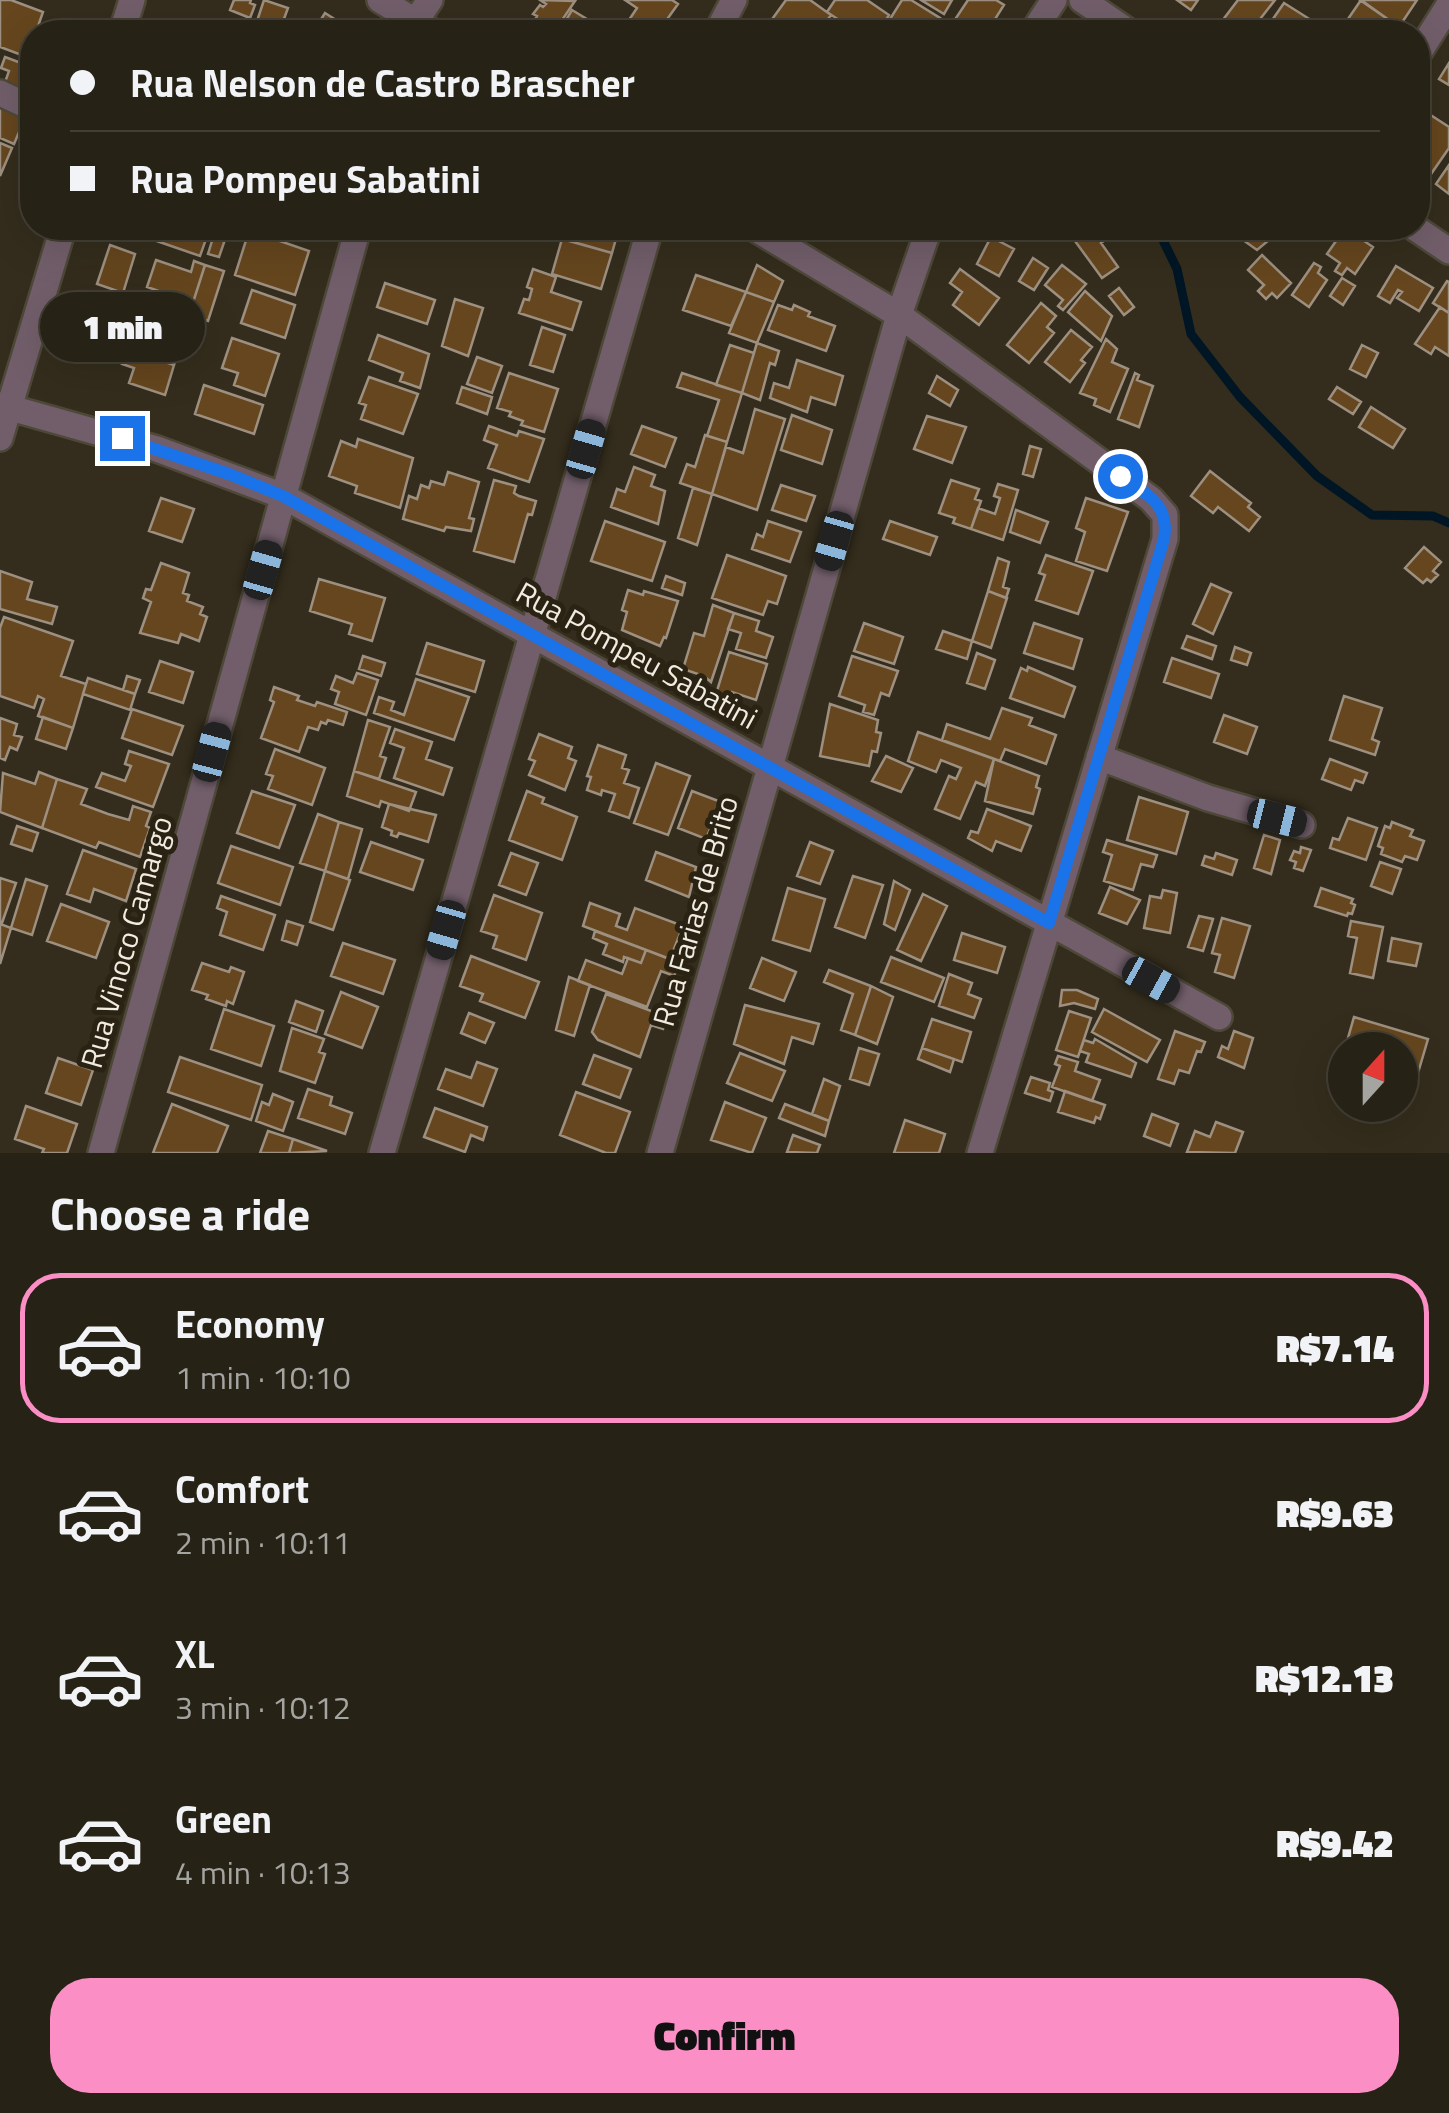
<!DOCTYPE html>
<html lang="en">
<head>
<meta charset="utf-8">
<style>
	body { margin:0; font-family:"Titillium Web",sans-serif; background:#332f23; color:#f1f3f6; height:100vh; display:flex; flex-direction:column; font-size:38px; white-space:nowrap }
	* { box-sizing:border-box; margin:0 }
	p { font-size:32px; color:#a4a4a1 }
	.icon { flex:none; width:55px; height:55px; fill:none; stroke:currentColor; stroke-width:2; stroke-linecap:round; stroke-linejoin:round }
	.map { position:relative; height:1153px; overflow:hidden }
	.panel { display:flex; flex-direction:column; background:#272216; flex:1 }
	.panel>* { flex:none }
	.top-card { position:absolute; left:20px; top:20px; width:1410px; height:220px; border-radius:40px; box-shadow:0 10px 40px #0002,0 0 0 2px #433f35; display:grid; align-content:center; height:220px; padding:0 50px; background:#272216 }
	.needle { width:65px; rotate:21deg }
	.fabs { position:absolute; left:1328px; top:1032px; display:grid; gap:20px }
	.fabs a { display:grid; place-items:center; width:90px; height:90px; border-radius:50%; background:#272216; box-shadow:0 10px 40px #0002,0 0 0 2px #433f35; font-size:50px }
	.end { position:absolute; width:45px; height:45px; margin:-22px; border:12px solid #1a73e8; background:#fff; box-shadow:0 0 0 5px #fff }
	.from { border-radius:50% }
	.bubble { position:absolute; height:70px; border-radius:35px; background:#272216; box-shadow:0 10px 40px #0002,0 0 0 2px #433f35; font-size:32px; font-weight:800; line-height:70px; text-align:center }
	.car { position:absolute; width:30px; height:60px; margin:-30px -15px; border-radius:12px; box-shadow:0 0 8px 2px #0007; background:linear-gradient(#222 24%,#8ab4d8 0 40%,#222 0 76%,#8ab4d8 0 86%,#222 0) }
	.top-card b { display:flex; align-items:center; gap:35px; height:95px; font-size:38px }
	.top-card b+b { border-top:2px solid #433f35 }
	.top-card i { width:25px; height:25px; background:#f1f3f6 }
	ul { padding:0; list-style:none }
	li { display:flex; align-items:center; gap:30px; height:150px; margin:0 20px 15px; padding:0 30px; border:5px solid transparent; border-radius:40px }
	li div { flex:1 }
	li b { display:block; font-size:38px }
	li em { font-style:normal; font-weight:800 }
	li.selected { border-color:#fb8fc5 }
	li>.icon { width:90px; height:90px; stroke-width:1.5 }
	h2 { padding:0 50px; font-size:45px; line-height:120px }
	.primary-button { display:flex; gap:20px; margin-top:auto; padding:20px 50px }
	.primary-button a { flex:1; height:115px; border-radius:40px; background:#fb8fc5; color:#111; font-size:40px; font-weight:800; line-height:115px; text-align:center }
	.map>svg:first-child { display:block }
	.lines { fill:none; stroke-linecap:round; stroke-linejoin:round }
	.stream { stroke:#001624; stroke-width:9 }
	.building { fill:#65461e; stroke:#9e9080; stroke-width:2.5 }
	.minor-casing { stroke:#4e4839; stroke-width:30 }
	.minor { stroke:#715e6a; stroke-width:25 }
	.route { stroke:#1a73e8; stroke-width:12 }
	.labels { text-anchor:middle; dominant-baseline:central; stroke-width:10; stroke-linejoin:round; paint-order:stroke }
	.street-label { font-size:30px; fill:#f1ece2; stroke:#2a2313 }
</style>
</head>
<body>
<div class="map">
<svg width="1449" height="1153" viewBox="0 0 1449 1153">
	<rect width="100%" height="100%" fill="#342d1d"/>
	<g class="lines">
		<path class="stream" d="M1157 228 1177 269 1191 334 1240 397 1317 476 1372 515 1433 516 1449 523"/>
	</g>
	<path class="building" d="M0 0H11L43 12 36 32H32L27 57 0 47Z
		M234 0H251L250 3 255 5 250 18 230 10Z
		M264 0 288 8 281 27 258 18Z
		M540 0 575 1 554 32H546L533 23 537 16 533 14 540 5 543 7 546 4Z
		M625 0H672L678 4 658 32H641L627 23 637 8Z
		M786 0H810L831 15 819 32H770L765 29Z
		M835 0H867L889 15 879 32H857L827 12Z
		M902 0H911L940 18 931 32H912L890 19Z
		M921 0H952L944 14Z
		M968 0H996L1004 5 987 32H973L954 21Z
		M1177 0H1198L1191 10Z
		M1238 0H1275L1250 32H1221L1216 29Z
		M1360 0H1417L1399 27Z
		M1361 0 1399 27 1396 32H1358L1361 29 1348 19Z
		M1284 3 1311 20 1303 32H1264Z
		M572 10 605 30 604 32H559Z
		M325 13 355 32H313Z
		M39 24 63 32H36Z
		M5 57 32 67 31 95 4 85 9 71 1 68Z
		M1449 63V85L1439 79Z
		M0 107 25 118 14 144 0 138Z
		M1426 112 1449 127V148L1420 190 1418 188V125Z
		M0 143 12 148 0 176Z
		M1449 165V194L1436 184Z
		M119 228H210L200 256Z
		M216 228H234H229L219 257 208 254Z
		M239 228H259L273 232 271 238 309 251 295 295 235 275 249 231Z
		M285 228H316L313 237Z
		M566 228H582L577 243 562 239Z
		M582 228H619L612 253 577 243Z
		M1070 228H1101L1108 238 1101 243 1118 267 1102 278 1067 230Z
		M1234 228H1264L1270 232 1265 238 1269 240 1257 250 1232 232Z
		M1345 228 1373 247 1355 274 1347 268 1342 275 1335 271 1340 263 1327 254Z
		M991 237 1014 249 999 276 977 264Z
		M562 239 612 253 601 289 552 274Z
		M110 245 135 254 123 293 97 284Z
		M1262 255 1291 283 1277 298 1272 293 1266 299 1258 291 1264 285 1248 270Z
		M1033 258 1048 268 1034 290 1019 281Z
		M156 260 191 272 194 261 205 265 189 315 172 309 176 297 147 287Z
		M1314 263 1321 267 1318 273 1327 280 1309 307 1292 295Z
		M205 265 224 271 208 321 189 315Z
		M757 265 783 281 774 302 746 292Z
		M1062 265 1086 284 1063 310 1058 306 1063 300 1045 285Z
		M1396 266 1433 288 1419 311 1397 298 1402 292 1398 290 1390 303 1378 296Z
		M533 269 556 277 551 292 581 302 572 330 519 313 524 299 529 300 532 289 527 287Z
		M960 269 999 298 979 325 953 305 962 292 950 283Z
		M696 275 746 292 731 326 683 310Z
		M1342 278 1355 286 1343 305 1330 296Z
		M1447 281 1449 282V313L1433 303Z
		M385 283 435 300 427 324 377 307Z
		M1119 288 1134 307 1124 315 1109 296Z
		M252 290 295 305 285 338 241 323Z
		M1085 291 1112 316 1101 341 1068 312Z
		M746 292 774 302 757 343 729 333Z
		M455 299 483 308 468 356 442 346Z
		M90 303 137 318 127 349 85 331Z
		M1041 303 1056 316 1047 327 1054 333 1029 363 1007 345Z
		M778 305 792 310 794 305 810 312 808 316 835 326 826 351 768 330Z
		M1440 307 1449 313V356L1435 347 1431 354 1415 344Z
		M168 308 189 315 174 365 152 358Z
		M542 327 565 335 553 372 530 365Z
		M1071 330 1092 347 1081 360 1085 363 1070 382 1045 362Z
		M378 335 429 354 420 388 400 381 403 373 369 360Z
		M232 338 279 354 265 396 234 385 238 373 222 368Z
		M1106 339 1117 349 1112 362 1128 369 1110 412 1094 405 1096 399 1080 393Z
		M757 343 779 351 775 365 770 363 760 400 742 393Z
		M730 345 754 353 742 393 716 385Z
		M1362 345 1378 353 1366 377 1350 369Z
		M127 349 174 365 165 395 129 383 134 368 122 364Z
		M477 357 502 366 492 393 467 384Z
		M797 360 843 376 835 405 811 397 807 412 770 398 774 383 789 388Z
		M509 373 558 389 544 432 521 425 523 421 509 416 511 412 497 408Z
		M682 373 742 393 727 442 707 436 719 400 677 387Z
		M1135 373 1139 375 1137 380 1153 386 1139 427 1118 419Z
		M937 376 958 390 950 406 929 393Z
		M369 377 418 394 403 434 361 419 366 405 359 403Z
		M204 385 263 405 254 434 195 414Z
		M462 387 492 397 487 414 457 403Z
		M1337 387 1361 402 1353 414 1329 399Z
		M1371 407 1405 429 1393 448 1359 427Z
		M755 409 785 419 757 510 712 494 726 447 743 453Z
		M792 415 832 430 822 464 781 450Z
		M927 416 966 427 952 463 914 449Z
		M489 426 517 436 519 431 544 439 529 482 488 468 497 445 484 440Z
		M642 426 676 438 665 467 631 454Z
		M705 435 727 442 712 494 680 483 687 464 695 467Z
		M358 439 413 458 400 508 355 493 357 486 329 476 341 441 356 447Z
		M1030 446 1041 449 1033 477 1023 474Z
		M634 467 655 475 651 486 665 491 658 524 611 507 617 489 625 492Z
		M1210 471 1251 503 1248 507 1260 517 1249 531 1218 507 1213 513 1191 496Z
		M448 472 479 482 469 518 474 519 471 531 446 527 444 531 403 519 409 496 417 499 421 485 429 488 431 481 444 485Z
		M494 480 516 486 514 493 519 496 536 501 532 515 528 514 514 562 474 551Z
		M951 480 979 489 975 499 981 501 971 529 953 523 955 518 939 513Z
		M998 484 1018 490 1003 540 971 529 978 508 995 514 1000 498 994 496Z
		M781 485 815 496 806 521 772 510Z
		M693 488 712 494 697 545 678 538Z
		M161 498 194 509 182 542 149 531Z
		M1086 498 1128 512 1107 571 1076 561 1085 532 1076 528Z
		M1016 510 1048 522 1040 543 1010 532Z
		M605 521 665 542 652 581 591 561Z
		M768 521 801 532 790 562 752 549 757 534 763 537Z
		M890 521 937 537 930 555 883 539Z
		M1424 547 1441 562 1433 571 1438 575 1431 582 1427 579 1423 583 1405 568Z
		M727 555 786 576 777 604 768 601 763 615 712 598Z
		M1046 555 1093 571 1078 614 1036 600 1045 575 1039 573Z
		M998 558 1009 562 1003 587 1009 589 1006 598 988 591Z
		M161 563 189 573 183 593 189 595 187 601 203 607 200 614 207 617 199 641 181 634 178 643 140 633 151 602 143 598 146 589 151 590Z
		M0 571 32 582 27 599 57 607 52 624 0 609Z
		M666 576 685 583 682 595 662 588Z
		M319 579 385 598 372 641 349 634 352 624 310 611Z
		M1211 584 1231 593 1213 634 1193 624Z
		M628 590 643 595 644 591 678 601 666 638 664 637 660 646 622 630 627 612 622 610Z
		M988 591 1007 598 991 648 972 641Z
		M713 605 734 613 711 682 704 676 683 669 694 633 704 636Z
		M734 613 759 621 756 631 773 637 766 658 736 649 741 633 728 629Z
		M4 617 73 641 61 676 86 684 73 728 38 716 44 699 38 696 34 708 0 696V628Z
		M864 623 903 637 894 664 854 651Z
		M1034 623 1082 639 1073 669 1024 653Z
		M943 631 972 641 967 659 936 649Z
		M1187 636 1216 646 1212 659 1182 648Z
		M427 643 484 661 475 692 417 674Z
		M1235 647 1251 653 1247 665 1231 660Z
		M729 652 767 664 756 700 732 692 730 699 716 694Z
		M977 653 995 660 985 689 967 683Z
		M363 656 385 663 381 676 359 669Z
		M852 656 898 671 889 696 881 693 874 715 863 712 865 705 839 696Z
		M1172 658 1219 674 1211 698 1164 682Z
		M160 661 193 672 183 703 149 692Z
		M1028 667 1075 687 1064 717 1010 698 1021 668 1027 671Z
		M357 673 378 680 366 715 335 704 339 692 331 689 336 676 353 683Z
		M127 676 140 680 135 694 123 690Z
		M88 678 135 694 130 710 83 694Z
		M416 679 469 697 454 740 374 713 379 697 394 702 391 710 404 715Z
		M274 687 299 696 297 700 315 706 317 702 347 712 343 725 328 720 326 724 321 722 318 730 308 727 299 752 261 738 274 702 270 700Z
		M1344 696 1382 708 1372 739 1379 742 1375 755 1330 740Z
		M830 704 878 720 876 732 881 733 877 752 872 751 869 766 820 756Z
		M1002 708 1032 718 1029 725 1056 735 1046 764 1005 749 1000 761 942 740 947 724 990 739Z
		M132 709 183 726 172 755 122 738Z
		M1224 715 1257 727 1247 754 1214 742Z
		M43 717 73 728 66 749 36 739Z
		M0 718 17 724 14 735 22 737 17 750 10 747 5 760 0 758Z
		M368 720 390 727 380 756 386 758 379 779 354 771Z
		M395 729 432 742 426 759 452 768 443 795 394 778 404 748 390 743Z
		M918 732 994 759 985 786 976 782 960 819 935 809 949 776 956 779 961 768 941 760 936 772 908 761Z
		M539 734 572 747 568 758 576 761 565 790 529 775 535 761 529 759Z
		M598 745 626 755 622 768 629 770 624 783 639 788 629 818 609 811 615 794 602 790 601 795 587 790 591 777 587 776Z
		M275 749 325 768 312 805 268 789 273 776 266 774Z
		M129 751 169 764 153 807 96 787 102 773 125 781 131 766 125 764Z
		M886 756 913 768 901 792 872 781Z
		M994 759 1039 776 1036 787 1040 789 1033 814 985 801Z
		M1330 759 1367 773 1363 783 1355 780 1351 790 1322 779Z
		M656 763 690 776 668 835 634 823Z
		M354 771 416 792 409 811 381 801 379 807 347 796Z
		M39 772 57 779 42 828 0 812 3 773 35 784Z
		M57 779 87 789 81 804 108 814 129 820 133 806 151 812 146 826 150 828 140 857 99 842 96 848 42 828Z
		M252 791 295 805 279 848 237 833Z
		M527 791 544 798 542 803 577 817 562 860 509 840Z
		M692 791 721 802 706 839 678 828Z
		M1139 797 1188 812 1176 854 1127 840Z
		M389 804 436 815 428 842 399 833 397 837 391 835 392 831 382 827Z
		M987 809 1031 826 1021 851 996 841 992 851 968 838 971 831 978 833Z
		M318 814 339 822 325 871 300 863Z
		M1348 818 1377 828 1366 860 1330 848 1333 838 1339 840Z
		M339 822 362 829 348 879 325 871Z
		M1392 822 1413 830 1410 836 1424 841 1417 860 1405 856 1402 862 1381 854 1383 848 1378 846 1385 826 1390 828Z
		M17 826 38 833 32 851 11 844Z
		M1264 835 1280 840 1271 874 1254 868Z
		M1107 840 1157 855 1153 867 1141 864 1133 890 1104 881 1112 855 1103 852Z
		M371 842 423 860 413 890 360 872Z
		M810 842 833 851 820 884 797 876Z
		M231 846 293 867 280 905 218 883Z
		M1301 847 1311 850 1303 871 1294 868 1296 862 1290 860 1294 851 1300 853Z
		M83 850 136 869 126 901 94 889 90 902 67 894Z
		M656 852 696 867 689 897 646 880Z
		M511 853 538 863 526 895 499 885Z
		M1216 853 1237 860 1232 875 1202 865 1205 856 1214 859Z
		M1380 862 1401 869 1392 894 1371 886Z
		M325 871 350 880 333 930 310 922Z
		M853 876 883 885 865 938 835 927Z
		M0 878 16 883 2 923H0Z
		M26 879 47 886 32 935 11 928Z
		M894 881 910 890 895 930 884 924Z
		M1110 887 1140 900 1127 924 1099 913Z
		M788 888 825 899 810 951 773 940Z
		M1321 888 1353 899 1351 903 1355 905 1352 914 1348 913 1347 916 1315 906Z
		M1163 890 1177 893 1170 933 1144 928 1150 896 1161 898Z
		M923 894 947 906 921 961 897 950Z
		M494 895 542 913 526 960 493 948 497 936 481 931Z
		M221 896 275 915 263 950 220 935 227 912 217 908Z
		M590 903 620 914 616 926 627 930 635 908 683 926 670 959 583 926Z
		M61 904 109 922 96 958 47 941Z
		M1199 916 1213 919 1203 951 1188 947Z
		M1222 918 1250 926 1234 978 1215 972 1220 955 1212 953Z
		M287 921 303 926 297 945 282 940Z
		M1351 921 1383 927 1373 978 1350 973 1357 938 1348 936Z
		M0 924 11 928 0 964Z
		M595 931 646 950 641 963 624 957 623 962 603 954 607 944 593 938Z
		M962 933 1005 947 997 973 954 960Z
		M1392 938 1421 944 1416 966 1388 961Z
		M343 943 395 960 383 994 331 976Z
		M646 950 680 963 674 976 661 971 647 1007 578 981 586 960 622 974 628 958 641 963Z
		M471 956 539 982 525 1018 480 1001 483 994 460 986Z
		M891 957 944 978 934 1002 881 982Z
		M762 958 796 972 784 1001 750 988Z
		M202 963 229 972 231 967 244 972 233 1004 227 1001 226 1006 206 999 208 995 192 990Z
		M829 970 871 986 855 1035 841 1030 853 994 824 982Z
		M949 974 972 983 968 994 981 999 974 1018 939 1006Z
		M569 977 590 985 574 1036 556 1030Z
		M871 986 893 997 877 1044 855 1035Z
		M1062 990H1077L1098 999 1095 1009 1074 1003 1060 1006Z
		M341 992 378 1007 362 1048 325 1034Z
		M606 994 667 1017 663 1029 651 1025 640 1057 598 1040 592 1032Z
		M296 1001 323 1011 316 1032 289 1022Z
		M745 1005 819 1024 813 1044 792 1037 784 1064 734 1044Z
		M224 1009 274 1026 261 1066 211 1049Z
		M1104 1009 1160 1040 1147 1062 1092 1032Z
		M1069 1011 1091 1018 1078 1057 1056 1050Z
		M469 1013 494 1023 485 1043 461 1033Z
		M1354 1017 1428 1039 1415 1083 1400 1079 1405 1062 1400 1061V1050H1362L1346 1045Z
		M932 1019 971 1032 962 1062 922 1048Z
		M292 1028 324 1039 319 1052 325 1054 315 1083 280 1071Z
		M1175 1031 1205 1042 1201 1052 1197 1051 1189 1073 1179 1070 1174 1084 1158 1079Z
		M1234 1031 1253 1038 1244 1068 1218 1057 1222 1046 1228 1049Z
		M1095 1039 1136 1063 1131 1077 1086 1062 1089 1054 1080 1051 1084 1040 1093 1043Z
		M859 1048 879 1054 869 1085 850 1079Z
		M922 1048 954 1059 950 1072 918 1059Z
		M740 1053 785 1071 772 1101 727 1083Z
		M594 1055 631 1069 620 1098 583 1084Z
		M1058 1056 1078 1062 1075 1071 1100 1080 1092 1101 1052 1087 1060 1066 1055 1064Z
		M180 1057 262 1085 251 1120 168 1092Z
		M58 1058 93 1070 81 1105 46 1093Z
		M477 1062 497 1069 483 1106 438 1089 446 1069 471 1078Z
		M1031 1077 1050 1083 1048 1090 1053 1092 1050 1101 1025 1093Z
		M824 1079 840 1086 829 1121 812 1114Z
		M308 1089 332 1097 330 1105 352 1113 345 1134 298 1118Z
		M1065 1091 1105 1105 1100 1119 1096 1117 1094 1123 1058 1112Z
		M576 1092 630 1112 615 1153H606L560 1135Z
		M273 1094 293 1102 283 1131 256 1121 262 1102 269 1105Z
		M725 1102 766 1118 752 1153 711 1140Z
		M172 1104 228 1126 217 1153H153Z
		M785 1104 829 1121 825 1136 779 1118Z
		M26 1106 77 1124 67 1153H42L44 1149 15 1139Z
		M435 1108 487 1127 483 1140 471 1135 465 1152 424 1137Z
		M1152 1114 1178 1124 1170 1146 1144 1136Z
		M905 1120 945 1134 939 1153H894Z
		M1216 1122 1243 1132 1235 1153 1187 1152 1195 1131 1210 1137Z
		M268 1131 293 1139 289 1153H260Z
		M793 1135 820 1145 817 1153 787 1152Z
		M293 1139 327 1151 289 1153Z"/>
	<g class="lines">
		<defs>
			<path id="minor" d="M380 0 433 32
				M1082 0 1129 32
				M122 32 132 0
				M413 32 415 22 430 0
				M717 32 734 0
				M1033 32 1054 0
				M1418 54 1449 5
				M0 93 32 108
				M754 228 899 315 1151 499 1165 515V539L980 1153
				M1415 228 1449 251
				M0 405 157 449 283 496 1219 1017
				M0 438 63 228
				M1099 757 1208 798 1302 825
				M101 1153 358 228
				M382 1153 650 228
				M660 1153 899 315 929 228"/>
		</defs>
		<use href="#minor" class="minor-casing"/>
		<use href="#minor" class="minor"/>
	</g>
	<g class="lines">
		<path class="route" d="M122 438 229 474 283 496 1049 923 1164 539C1170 503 1146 494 1120 476"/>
	</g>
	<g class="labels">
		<g class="street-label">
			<text transform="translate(637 655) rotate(29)">Rua Pompeu Sabatini</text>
			<text transform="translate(695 911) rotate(-74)">Rua Farias de Brito</text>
			<text transform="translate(126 942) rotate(-74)">Rua Vinoco Camargo</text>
		</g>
	</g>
</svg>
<div class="fabs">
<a><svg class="needle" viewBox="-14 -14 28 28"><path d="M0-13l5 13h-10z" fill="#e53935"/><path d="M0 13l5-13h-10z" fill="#a4a4a1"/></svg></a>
</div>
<i class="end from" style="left:1120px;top:476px"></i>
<i class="end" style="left:122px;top:438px"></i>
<div class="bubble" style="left:40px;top:292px;width:165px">1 min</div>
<i class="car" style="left:586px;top:449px;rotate:16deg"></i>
<i class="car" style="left:834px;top:541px;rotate:196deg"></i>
<i class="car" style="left:263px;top:570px;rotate:16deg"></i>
<i class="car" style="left:212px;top:752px;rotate:15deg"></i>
<i class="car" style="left:1277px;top:818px;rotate:104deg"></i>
<i class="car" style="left:446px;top:930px;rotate:196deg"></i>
<i class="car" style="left:1151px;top:980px;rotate:119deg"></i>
<div class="top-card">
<b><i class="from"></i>Rua Nelson de Castro Brascher</b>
<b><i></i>Rua Pompeu Sabatini</b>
</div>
</div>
<section class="panel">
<h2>Choose a ride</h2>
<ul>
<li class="selected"><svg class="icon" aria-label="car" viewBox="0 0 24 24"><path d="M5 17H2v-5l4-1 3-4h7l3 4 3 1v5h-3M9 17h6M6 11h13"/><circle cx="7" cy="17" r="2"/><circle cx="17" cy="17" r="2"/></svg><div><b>Economy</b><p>1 min · 10:10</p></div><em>R$7.14</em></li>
<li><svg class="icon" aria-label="car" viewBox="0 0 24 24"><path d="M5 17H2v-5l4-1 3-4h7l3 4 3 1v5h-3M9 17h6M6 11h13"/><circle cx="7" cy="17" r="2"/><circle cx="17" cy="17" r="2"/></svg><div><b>Comfort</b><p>2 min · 10:11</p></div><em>R$9.63</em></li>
<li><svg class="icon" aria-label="car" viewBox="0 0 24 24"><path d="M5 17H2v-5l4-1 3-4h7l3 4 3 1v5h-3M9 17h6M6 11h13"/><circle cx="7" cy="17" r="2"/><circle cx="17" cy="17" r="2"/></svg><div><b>XL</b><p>3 min · 10:12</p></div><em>R$12.13</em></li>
<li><svg class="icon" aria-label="car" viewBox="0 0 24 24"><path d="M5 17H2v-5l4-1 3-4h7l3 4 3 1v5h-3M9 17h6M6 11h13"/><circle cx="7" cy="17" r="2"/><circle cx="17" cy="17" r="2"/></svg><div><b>Green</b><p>4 min · 10:13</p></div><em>R$9.42</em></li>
</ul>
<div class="primary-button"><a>Confirm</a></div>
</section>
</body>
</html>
